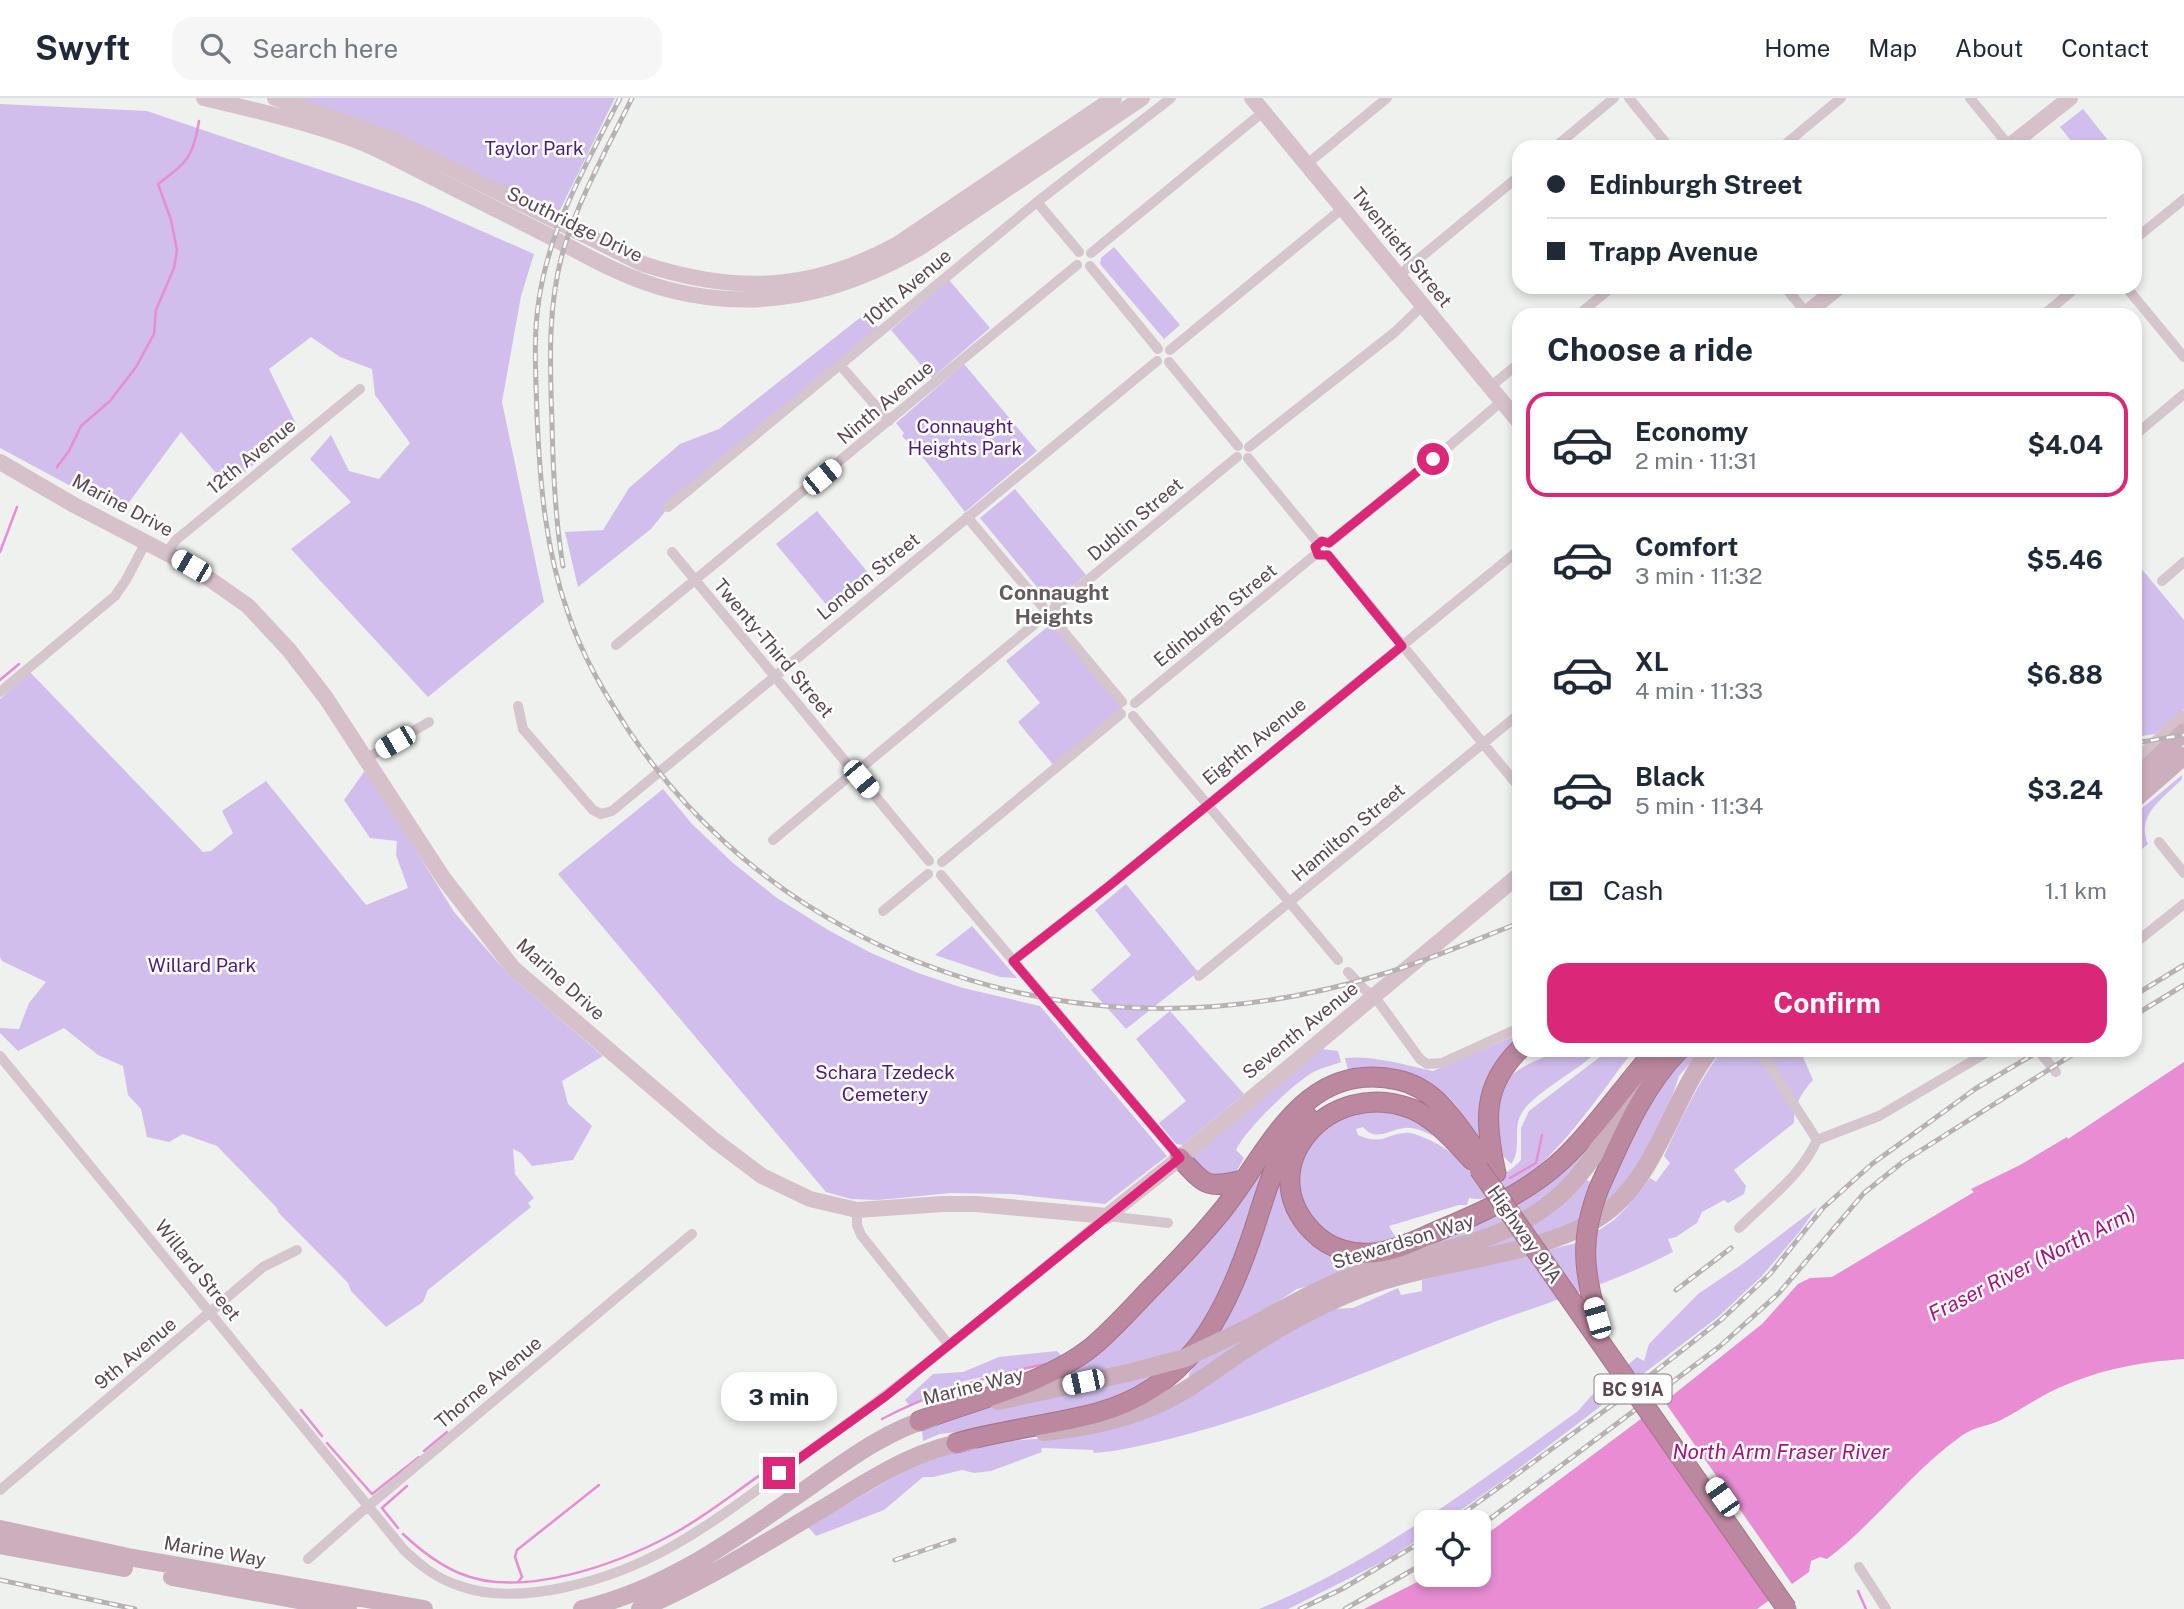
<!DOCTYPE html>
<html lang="en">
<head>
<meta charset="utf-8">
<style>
	body { margin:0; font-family:"Public Sans",sans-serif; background:#f6f6f7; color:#1f2937; height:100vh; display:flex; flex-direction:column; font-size:26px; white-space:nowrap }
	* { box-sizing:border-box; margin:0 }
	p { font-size:23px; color:#747a83 }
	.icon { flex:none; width:38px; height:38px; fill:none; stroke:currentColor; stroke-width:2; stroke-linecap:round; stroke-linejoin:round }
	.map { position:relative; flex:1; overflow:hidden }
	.sheet { position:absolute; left:1512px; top:210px; width:630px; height:749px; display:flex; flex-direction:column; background:#fff; border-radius:21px; box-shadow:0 4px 10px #0003 }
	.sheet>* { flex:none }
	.top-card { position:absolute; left:1512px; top:42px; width:630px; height:154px; border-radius:21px; box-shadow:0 4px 10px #0003; display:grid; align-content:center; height:154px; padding:0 35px; background:#fff }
	.tools { position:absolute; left:1414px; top:1412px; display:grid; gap:14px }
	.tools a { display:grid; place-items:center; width:77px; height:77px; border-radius:14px; background:#fff; box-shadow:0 4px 10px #0003; font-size:35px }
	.end { position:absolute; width:32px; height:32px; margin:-16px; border:9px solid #db2777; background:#fff; box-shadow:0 0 0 4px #fff }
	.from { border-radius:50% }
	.bubble { position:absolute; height:49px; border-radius:21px; background:#fff; box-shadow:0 4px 10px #0003; font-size:23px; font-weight:700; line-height:49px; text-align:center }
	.car { position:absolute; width:21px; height:42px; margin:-21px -10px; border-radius:9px; box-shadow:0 0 5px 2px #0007; background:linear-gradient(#fff 24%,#345 0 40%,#fff 0 76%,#345 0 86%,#fff 0) }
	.top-card b { display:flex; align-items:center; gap:24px; height:66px; font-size:26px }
	.top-card b+b { border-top:2px solid #e0e1e3 }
	.top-card i { width:18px; height:18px; background:#1f2937 }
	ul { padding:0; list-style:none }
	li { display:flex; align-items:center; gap:21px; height:105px; margin:0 14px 10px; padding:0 21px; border:4px solid transparent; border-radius:21px }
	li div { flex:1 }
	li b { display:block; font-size:26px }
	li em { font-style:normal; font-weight:700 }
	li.active { border-color:#db2777 }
	li>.icon { width:63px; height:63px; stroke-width:1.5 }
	h2 { padding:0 35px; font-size:32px; line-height:84px }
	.pay { display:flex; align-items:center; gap:18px; height:77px; padding:0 35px; font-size:26px }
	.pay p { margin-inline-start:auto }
	.button { display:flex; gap:14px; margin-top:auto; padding:14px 35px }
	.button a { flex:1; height:80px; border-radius:21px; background:#db2777; color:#fff; font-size:28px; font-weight:700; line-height:80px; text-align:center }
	header { display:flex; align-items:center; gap:42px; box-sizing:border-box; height:98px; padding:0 35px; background:#fff; border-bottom:2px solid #e0e1e3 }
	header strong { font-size:33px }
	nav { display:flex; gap:38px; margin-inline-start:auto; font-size:24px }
	.search { width:490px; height:63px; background:#f6f6f7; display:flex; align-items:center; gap:18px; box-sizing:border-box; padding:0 24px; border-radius:21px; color:#747a83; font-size:26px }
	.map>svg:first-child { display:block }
	.green { fill:#d1beed }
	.water { fill:#e88dd3 }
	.pier { fill:#eef1ee }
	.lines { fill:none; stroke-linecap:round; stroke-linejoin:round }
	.stream { stroke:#e88dd3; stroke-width:2.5 }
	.highway-casing { stroke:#a7738b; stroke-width:21 }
	.street { stroke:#d5c5cd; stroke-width:10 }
	.secondary { stroke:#d6c1cb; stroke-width:16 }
	.primary { stroke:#ccafbd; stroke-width:18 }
	.highway { stroke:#bb88a0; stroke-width:19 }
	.rail-casing { stroke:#b8b1b3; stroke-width:5 }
	.rail { stroke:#fff; stroke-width:2.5; stroke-dasharray:8; stroke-linecap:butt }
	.highway-bridge-casing { stroke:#a7738b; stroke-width:21; stroke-linecap:butt }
	.primary-bridge { stroke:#ccafbd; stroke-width:18 }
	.highway-bridge { stroke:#bb88a0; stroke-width:19 }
	.route { stroke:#db2777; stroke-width:9 }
	.labels { text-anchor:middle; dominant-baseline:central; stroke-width:5; stroke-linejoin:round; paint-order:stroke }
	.shield { fill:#fff; stroke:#8c7e85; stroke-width:2 }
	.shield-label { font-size:18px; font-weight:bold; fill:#5b4751 }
	.park-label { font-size:19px; fill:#4c1b79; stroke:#fff }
	.street-label { font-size:19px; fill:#5b4751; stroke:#fff }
	.neighbourhood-label { font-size:21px; font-weight:bold; fill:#635b5e; stroke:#fff }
	.water-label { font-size:21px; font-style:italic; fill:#a21281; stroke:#fff }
</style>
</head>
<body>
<header>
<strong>Swyft</strong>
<div class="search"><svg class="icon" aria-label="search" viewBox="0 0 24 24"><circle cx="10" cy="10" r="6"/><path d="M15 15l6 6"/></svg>Search here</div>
<nav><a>Home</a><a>Map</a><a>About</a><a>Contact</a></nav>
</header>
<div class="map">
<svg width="2184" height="1511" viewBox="0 0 2184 1511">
	<rect width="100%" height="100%" fill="#eef1ee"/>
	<path class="green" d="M298 0H615L557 118 383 31Z
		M0 6 147 13 418 105 534 156 521 198 502 304 544 504 428 599 291 451 351 404 310 361 331 337 349 373 379 381 410 345 375 297 372 271 340 259 311 239 269 271 297 328 228 389 181 334 121 415 0 350Z
		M2083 11 2107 41 2096 49H2076L2060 29Z
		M1114 149 1180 227 1164 241 1100 166 1101 160Z
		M949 182 990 230 932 280 891 232Z
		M866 215 881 233 681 394 651 431 578 489 565 434 603 432 629 390 680 346 719 331Z
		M964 266 1037 353 965 414 925 362 902 338 904 335 896 325Z
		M1015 391 1086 477 1051 506 980 420Z
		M817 413 870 477 829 510 776 446Z
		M2135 463 2184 522V611L2155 636 2135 639Z
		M1052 525 1123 610 1054 668 1018 624 1040 605 1006 563Z
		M30 574 203 754 211 753 233 735 222 713 266 683 366 807 408 790 396 757 397 743 370 740 344 702 366 671 454 814 508 876 603 958 562 983 568 1006 592 1028 573 1062 532 1068 521 1055 513 1051 515 1076 534 1100 528 1105 531 1109 428 1192 423 1204 386 1229 351 1193 348 1185C325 1161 301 1138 278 1114L277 1110 217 1048 183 1036 169 1044 147 1039 141 1011 128 997 123 968 98 957 64 930 18 953 0 935V930L19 931 29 905 46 884 2 863 0 859V601Z
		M2182 677V681C2164 700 2135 717 2148 746L2135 757V716Z
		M663 691 692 726 733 765 777 800 828 832 871 855 918 875 963 890 1040 908 1167 1058 1105 1106 1011 1096 951 1095 878 1102 851 1101 826 1094 558 776Z
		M1126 786 1198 874 1126 931 1091 892 1131 857 1095 812Z
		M972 828 1017 880 1000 879 935 857Z
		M1170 913 1244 996 1183 1047 1176 1046 1159 1025 1186 1003 1136 941Z
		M1519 936V941L1506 955 1480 1037 1474 1038C1466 1025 1461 1011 1450 1001 1425 976 1381 966 1348 972L1345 960C1374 957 1405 967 1433 973Z
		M1321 951 1338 953 1341 964C1331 968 1319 970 1310 976 1290 989 1246 1031 1236 1052L1244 1060 1236 1074 1212 1082 1192 1060Z
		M1559 952 1597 954C1577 973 1536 994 1523 1013 1511 1030 1523 1050 1511 1066L1503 1058 1499 1060C1493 1036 1491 998 1510 979 1521 967 1544 960 1559 952Z
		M1609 952H1634C1602 991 1526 1113 1469 1100L1467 1107H1459L1389 1128 1397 1142 1383 1146H1347L1320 1132 1301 1106 1298 1076 1301 1059 1325 1028 1360 1014 1386 1011 1425 1025 1433 1038C1425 1034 1415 1029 1405 1030 1389 1031 1377 1045 1363 1029L1356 1031 1358 1037C1384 1048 1384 1036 1406 1035 1411 1034 1417 1037 1422 1039 1451 1050 1465 1066 1483 1091L1514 1069 1521 1062V1030L1529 1013Z
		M1687 952H1702L1679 978 1669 1008 1633 1079 1619 1098 1600 1114 1565 1132 1533 1142 1412 1170 1349 1191 1283 1224 1193 1282 1189 1280V1276L1224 1225 1239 1195 1283 1069 1286 1068C1282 1097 1290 1121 1310 1141 1323 1155 1346 1161 1364 1161 1407 1160 1502 1116 1537 1091 1563 1071 1582 1045 1605 1022L1595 1045 1572 1076 1529 1112 1506 1126 1474 1138 1378 1163 1318 1186 1297 1191 1245 1225 1250 1234C1286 1214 1322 1194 1362 1180 1411 1164 1464 1158 1512 1136 1540 1122 1562 1102 1585 1081L1605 1092C1630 1044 1646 990 1687 952Z
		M1722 952H1800L1813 982C1802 994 1793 1008 1794 1025L1734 1072 1746 1088 1744 1096 1728 1105 1724 1102 1702 1114 1697 1125 1676 1139 1668 1141 1673 1154C1608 1188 1538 1207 1470 1233 1353 1278 1238 1331 1113 1353L1094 1355 1093 1352 1043 1350 1041 1351 1042 1354 991 1373 974 1375 962 1372 933 1379H923L884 1412 816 1438 808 1429 913 1368 943 1356 1000 1344 1069 1338 1255 1254 1294 1231 1333 1211 1353 1210 1398 1190 1401 1197 1422 1193V1182L1581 1144 1614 1122 1627 1109 1650 1080 1656 1084 1670 1065 1664 1058C1681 1020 1698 985 1722 952Z
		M1278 1044 1226 1195 1168 1272 1102 1307 994 1330 940 1336 923 1343 922 1332 950 1320 986 1310 1115 1283 1048 1284 1067 1274Z
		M1817 1109 1800 1133 1762 1178 1718 1219 1505 1381 1444 1424H1426V1436L1388 1461 1288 1511H1259C1375 1464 1476 1386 1578 1313L1591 1298 1637 1259 1644 1263 1649 1246 1698 1196 1741 1167Z
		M1057 1253 1065 1261 964 1283 909 1307 905 1302 933 1276 963 1274 999 1259Z"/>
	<path class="water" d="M2184 964V1261C2137 1264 2093 1273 2050 1294 2033 1303 2017 1314 1999 1323 1985 1329 1975 1328 1960 1339 1911 1374 1875 1425 1827 1461L1820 1459 1811 1463 1809 1474 1757 1511H1364L1431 1477H1479V1442L1673 1297 1762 1226 1798 1186 1810 1180 1832 1179 1974 1094 1971 1091 2020 1067 2067 1039 2068 1041Z"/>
	<path class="pier" d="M1662 1300 1794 1489 1772 1504 1640 1316Z"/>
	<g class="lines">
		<path class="stream" d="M57 369 69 353 81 328 110 303 136 269 154 236 156 212 174 170 177 152 171 122 158 86C187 64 193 60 199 23
			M0 454 17 409
			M0 582 19 566
			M1510 1080 1536 1065 1542 1037
			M301 1312 322 1338
			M882 1321C933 1294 990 1277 1046 1266
			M327 1345 372 1396 419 1359
			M424 1353 447 1334
			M398 1430 382 1410 407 1388
			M403 1436C420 1452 438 1466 459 1475 521 1502 618 1466 673 1436 706 1418 735 1394 766 1373
			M518 1484 522 1479 515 1459 517 1452 599 1387
			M1858 1493 1866 1511"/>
		<defs>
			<path id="highway" d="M1180 1060C1206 1088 1206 1091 1243 1082
				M1472 1062C1454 1043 1436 1021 1412 1011 1329 978 1250 1069 1312 1133 1330 1152 1355 1158 1380 1154 1399 1151 1417 1142 1435 1134 1481 1115 1527 1095 1563 1061 1598 1028 1624 987 1656 952
				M1495 1071C1485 1023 1482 989 1519 952
				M1599 1090C1621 1042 1641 991 1679 952
				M919 1323C974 1302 1048 1285 1093 1248 1113 1231 1131 1211 1149 1192 1174 1167 1199 1141 1221 1114 1269 1054 1303 961 1398 982 1448 993 1463 1045 1496 1075
				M956 1345C1003 1332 1051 1327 1097 1315 1186 1290 1222 1224 1250 1143 1265 1101 1275 1050 1307 1018"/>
		</defs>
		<use href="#highway" class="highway-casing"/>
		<path class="street" d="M1629 0 1669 49
			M1970 0 2010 49
			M1555 49 1614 0
			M1782 49 1841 0
			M1307 66 1387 0
			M1037 104 1079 154
			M2135 141 2184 101
			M1091 155 1263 14
			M1090 168 1158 251
			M1398 178 1519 78
			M1785 189 1808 217
			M2126 189 2184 259
			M1578 217 1612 189
			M2043 217 2077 189
			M1170 252 1343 110
			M1169 264 1238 348
			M840 267 889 323
			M1490 289 1519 265
			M2135 337 2184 296
			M1249 349 1395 234 1423 207
			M1447 350 1502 303
			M1248 360 1318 445
			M668 409 1037 104 1171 0
			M967 419 1043 509
			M1329 445 1433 361
			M167 454 176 442 360 291
			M672 454 849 668
			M1328 457 1519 689
			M2162 483 2184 464
			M1054 510 1237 359
			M1053 521 1122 604
			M616 547 1077 167
			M0 594 115 498 126 482 146 444
			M1135 605 1316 456
			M518 608 523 631 593 712 601 716 612 713 1157 263
			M1133 618 1338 862
			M367 660 429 624
			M862 669 1042 520
			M861 681 929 763
			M773 742 847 680
			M2159 744 2184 775
			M942 764 1121 616
			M941 777 1180 1060
			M883 813 928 776
			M2135 845 2184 806
			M1013 863 1109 788 1519 452
			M1348 874 1364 891 1375 899 1420 961 1427 966 1442 965 1519 930
			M1199 878 1519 616
			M1759 952 1817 1042
			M2038 952 2056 974
			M0 958 404 1452C420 1467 436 1480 457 1487 520 1511 614 1481 671 1449 723 1420 771 1381 819 1346 919 1275 1012 1196 1107 1118L1168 1125
			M857 1112V1127L861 1137 949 1247
			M1739 1130C1766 1103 1802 1077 1817 1042L1879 1018 1991 952
			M0 1392 263 1169 297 1152
			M308 1461 360 1415 692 1136
			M1859 1469 1886 1511"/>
		<path class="secondary" d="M204 0C258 13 312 25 363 45 386 55 408 67 430 78 471 99 512 119 553 140 590 160 629 182 670 192 760 215 841 195 919 150L1142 0
			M275 0 390 40 643 166C736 196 810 194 898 146L1114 0
			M1252 0 1519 324
			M2008 49 2070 0
			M1804 217 1839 189
			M0 364 74 407 191 468 248 508 289 552 326 600 444 781 513 870 714 1042 762 1078 810 1101 857 1112 943 1106H976L1107 1118 1180 1060 1519 777
			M2135 666 2184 620"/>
		<path class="primary" d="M2135 682 2184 634
			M2135 701 2184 658
			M1248 1230C1285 1210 1322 1188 1363 1174 1433 1151 1502 1149 1560 1097 1595 1066 1614 1022 1639 983
			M998 1303 1128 1275
			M1044 1334C1083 1330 1121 1323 1156 1307 1189 1293 1217 1270 1246 1251 1289 1223 1334 1199 1383 1183 1452 1160 1559 1156 1613 1109 1659 1069 1673 1000 1710 952
			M0 1431 128 1459 424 1511
			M0 1447 124 1470
			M172 1479 348 1511
			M582 1511C669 1491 740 1437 812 1387 850 1360 888 1332 933 1319
			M640 1511C702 1484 759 1449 817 1414 865 1386 914 1350 971 1343"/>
		<use href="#highway" class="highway"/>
		<defs>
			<path id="rail" d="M620 0C587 65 550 128 539 201 533 239 536 279 537 318 540 385 545 450 568 515 582 558 605 596 629 633 742 803 937 903 1139 910 1222 913 1306 900 1386 875 1431 861 1475 842 1519 825
				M563 468C555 421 553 372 552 325 550 266 547 207 564 150 580 98 608 49 632 0
				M2135 645 2184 637
				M2135 897 2184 867
				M2135 917 2184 887
				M1676 1192 1731 1150
				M1451 1424 1615 1305 1722 1221 1770 1176 1823 1110 1872 1066 1975 991 2041 952
				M1479 1429 1719 1249 1779 1195 1864 1095 1904 1063 2080 952
				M895 1462 954 1442
				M0 1482 135 1511
				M1300 1511 1342 1491 1426 1441
				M1345 1511 1426 1464"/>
		</defs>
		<use href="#rail" class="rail-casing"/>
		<use href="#rail" class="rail"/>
		<defs>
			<path id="highway-bridge" d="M1479 1071 1787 1511
				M1597 1220C1583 1171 1580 1139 1599 1090"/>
		</defs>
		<use href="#highway-bridge" class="highway-bridge-casing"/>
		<path class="primary-bridge" d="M1128 1275 1185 1260 1248 1230"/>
		<use href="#highway-bridge" class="highway-bridge"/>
	</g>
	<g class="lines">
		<path class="route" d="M779 1375 886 1298 1180 1060 1013 863 1109 788 1402 548 1328 457H1318L1315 449 1322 443 1329 445 1433 361"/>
	</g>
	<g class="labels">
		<rect class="shield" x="1594.5" y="1276.5" width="77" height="29" rx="5"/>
		<g class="shield-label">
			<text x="1633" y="1291">BC 91A</text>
		</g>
		<g class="park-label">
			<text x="534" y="50">Taylor Park</text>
			<text x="965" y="328">Connaught<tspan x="965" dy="22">Heights Park</tspan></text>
			<text x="202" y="867">Willard Park</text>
			<text x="885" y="974">Schara Tzedeck<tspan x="885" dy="22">Cemetery</tspan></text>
		</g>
		<g class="street-label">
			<text transform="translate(575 126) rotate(26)">Southridge Drive</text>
			<text transform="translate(1402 149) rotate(51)">Twentieth Street</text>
			<text transform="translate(907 189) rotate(-40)">10th Avenue</text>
			<text transform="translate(885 304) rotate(-40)">Ninth Avenue</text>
			<text transform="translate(251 358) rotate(-39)">12th Avenue</text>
			<text transform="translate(123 407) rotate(28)">Marine Drive</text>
			<text transform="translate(1135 421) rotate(-40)">Dublin Street</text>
			<text transform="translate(868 478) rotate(-39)">London Street</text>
			<text transform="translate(1215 517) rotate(-39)">Edinburgh Street</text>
			<text transform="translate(774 550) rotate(50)">Twenty-Third Street</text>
			<text transform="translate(1254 643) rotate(-39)">Eighth Avenue</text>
			<text transform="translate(1348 734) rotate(-40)">Hamilton Street</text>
			<text transform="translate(561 881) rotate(42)">Marine Drive</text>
			<text transform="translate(1300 932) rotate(-39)">Seventh Avenue</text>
			<text transform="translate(1525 1136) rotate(55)">Highway 91A</text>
			<text transform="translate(1403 1143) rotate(-17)">Stewardson Way</text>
			<text transform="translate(198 1172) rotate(51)">Willard Street</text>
			<text transform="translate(135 1255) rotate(-40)">9th Avenue</text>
			<text transform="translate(488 1284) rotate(-40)">Thorne Avenue</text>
			<text transform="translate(973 1288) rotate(-14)">Marine Way</text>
			<text transform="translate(215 1453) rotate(10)">Marine Way</text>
		</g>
		<g class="neighbourhood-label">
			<text x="1054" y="494">Connaught<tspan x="1054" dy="24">Heights</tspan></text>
		</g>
		<g class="water-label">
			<text transform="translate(2032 1165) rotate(-27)">Fraser River (North Arm)</text>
			<text x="1781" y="1353">North Arm Fraser River</text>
		</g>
	</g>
</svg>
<div class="tools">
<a><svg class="icon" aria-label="locate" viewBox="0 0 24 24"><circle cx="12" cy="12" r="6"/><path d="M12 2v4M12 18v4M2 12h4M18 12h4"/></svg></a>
</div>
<i class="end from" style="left:1433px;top:361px"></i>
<i class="end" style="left:779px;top:1375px"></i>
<div class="bubble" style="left:721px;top:1274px;width:116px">3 min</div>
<i class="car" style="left:822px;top:379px;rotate:51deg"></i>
<i class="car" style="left:191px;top:468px;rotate:300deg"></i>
<i class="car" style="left:395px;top:644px;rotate:240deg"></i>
<i class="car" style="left:861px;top:681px;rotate:140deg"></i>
<i class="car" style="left:1597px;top:1220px;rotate:344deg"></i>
<i class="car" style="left:1083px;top:1284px;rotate:258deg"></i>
<i class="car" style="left:1722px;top:1399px;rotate:325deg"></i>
<div class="top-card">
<b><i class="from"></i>Edinburgh Street</b>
<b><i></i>Trapp Avenue</b>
</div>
<section class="sheet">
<h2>Choose a ride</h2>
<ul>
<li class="active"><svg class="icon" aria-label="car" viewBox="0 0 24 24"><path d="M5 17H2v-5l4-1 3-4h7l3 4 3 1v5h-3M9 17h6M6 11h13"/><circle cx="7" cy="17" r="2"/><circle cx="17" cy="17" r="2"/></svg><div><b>Economy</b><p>2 min · 11:31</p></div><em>$4.04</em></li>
<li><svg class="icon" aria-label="car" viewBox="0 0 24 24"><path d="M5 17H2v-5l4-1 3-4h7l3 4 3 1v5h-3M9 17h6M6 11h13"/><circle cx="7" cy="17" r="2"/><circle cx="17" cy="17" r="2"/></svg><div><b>Comfort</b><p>3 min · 11:32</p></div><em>$5.46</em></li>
<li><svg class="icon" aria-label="car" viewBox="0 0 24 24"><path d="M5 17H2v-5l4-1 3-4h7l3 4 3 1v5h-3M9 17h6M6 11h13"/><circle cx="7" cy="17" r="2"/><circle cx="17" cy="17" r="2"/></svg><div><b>XL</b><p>4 min · 11:33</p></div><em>$6.88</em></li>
<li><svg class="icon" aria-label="car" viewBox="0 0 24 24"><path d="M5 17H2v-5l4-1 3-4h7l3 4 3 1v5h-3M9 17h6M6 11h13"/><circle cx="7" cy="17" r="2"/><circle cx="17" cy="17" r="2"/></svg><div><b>Black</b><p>5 min · 11:34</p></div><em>$3.24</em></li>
</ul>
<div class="pay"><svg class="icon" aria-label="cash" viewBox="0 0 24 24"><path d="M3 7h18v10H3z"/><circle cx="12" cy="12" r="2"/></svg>Cash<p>1.1 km</p></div>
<div class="button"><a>Confirm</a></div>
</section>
</div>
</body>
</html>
